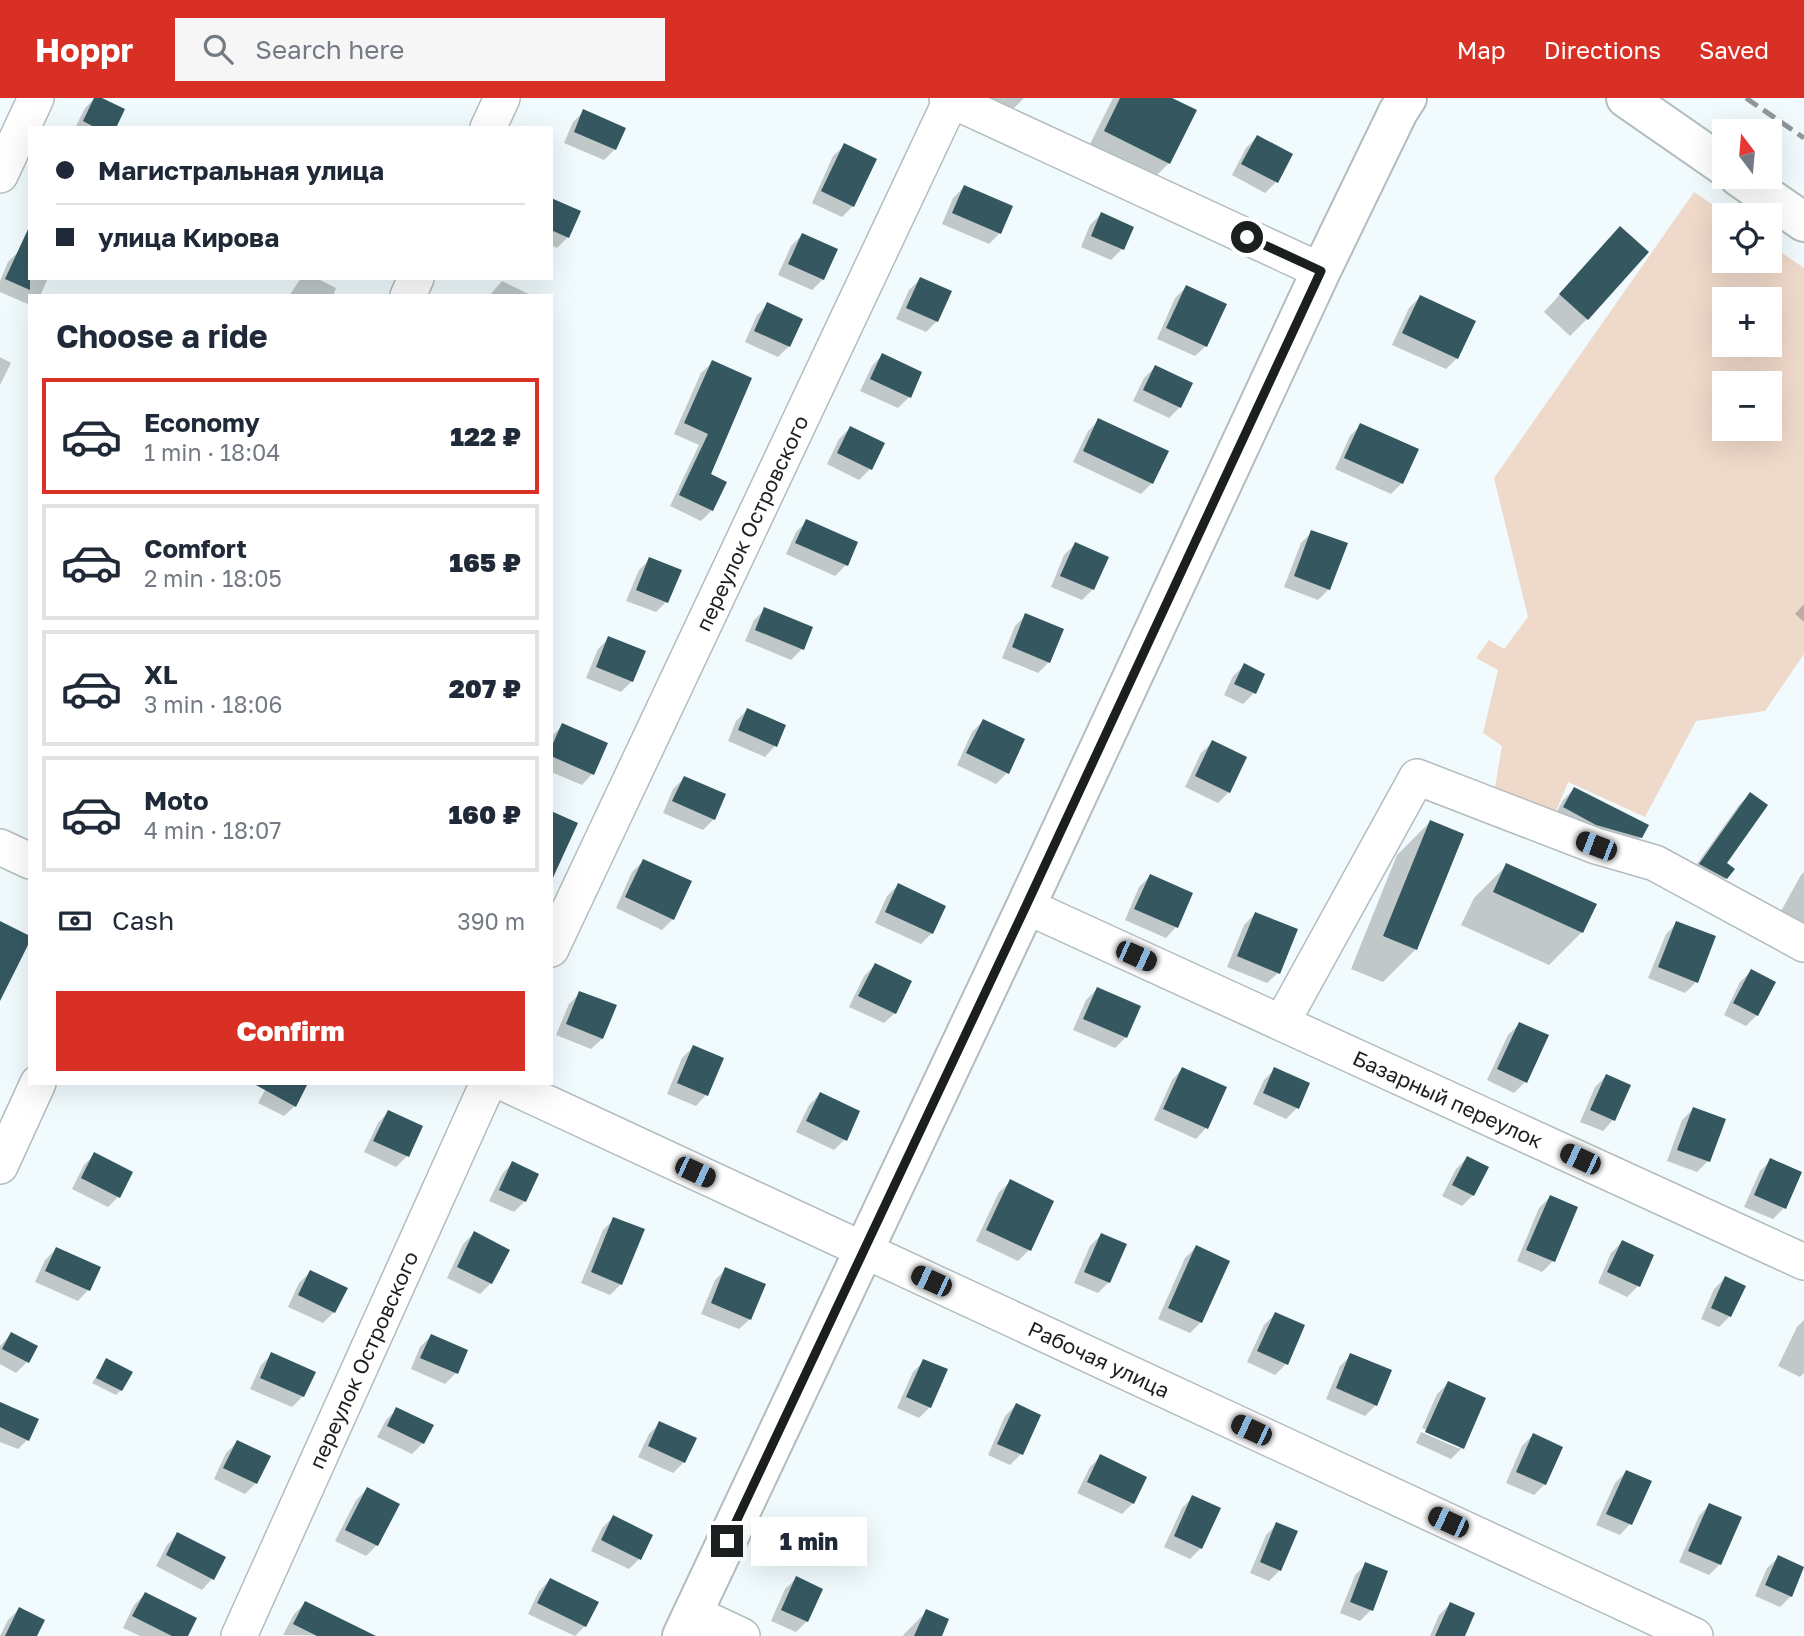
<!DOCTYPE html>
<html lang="en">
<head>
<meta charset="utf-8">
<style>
	body { margin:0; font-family:"Golos Text",sans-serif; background:#f6f6f7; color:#1f2937; height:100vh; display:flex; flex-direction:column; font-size:26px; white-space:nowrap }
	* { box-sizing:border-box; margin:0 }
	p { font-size:23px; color:#747a83 }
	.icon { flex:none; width:38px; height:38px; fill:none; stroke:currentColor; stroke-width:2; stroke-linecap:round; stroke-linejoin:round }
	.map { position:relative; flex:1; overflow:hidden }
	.side { position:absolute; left:28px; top:196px; width:525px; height:791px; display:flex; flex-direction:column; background:#fff; border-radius:0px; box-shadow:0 7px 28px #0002 }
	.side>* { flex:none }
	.hud { position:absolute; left:28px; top:28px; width:525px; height:154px; border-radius:0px; box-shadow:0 7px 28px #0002; display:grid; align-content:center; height:154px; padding:0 28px; background:#fff }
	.needle { width:46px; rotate:344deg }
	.tools { position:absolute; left:1712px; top:21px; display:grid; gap:14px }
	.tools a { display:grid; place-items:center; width:70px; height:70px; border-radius:0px; background:#fff; box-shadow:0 7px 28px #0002; font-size:35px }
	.end { position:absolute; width:32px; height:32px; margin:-16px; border:9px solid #1c1f20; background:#fff; box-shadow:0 0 0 4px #fff }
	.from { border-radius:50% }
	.bubble { position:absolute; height:49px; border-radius:0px; background:#fff; box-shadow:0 7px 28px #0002; font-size:23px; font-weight:800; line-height:49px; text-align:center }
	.car { position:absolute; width:21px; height:42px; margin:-21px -10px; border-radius:9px; box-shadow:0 0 5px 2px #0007; background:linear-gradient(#222 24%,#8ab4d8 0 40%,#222 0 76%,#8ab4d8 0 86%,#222 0) }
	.hud b { display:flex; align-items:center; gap:24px; height:66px; font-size:26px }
	.hud b+b { border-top:2px solid #e0e1e3 }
	.hud i { width:18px; height:18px; background:#1f2937 }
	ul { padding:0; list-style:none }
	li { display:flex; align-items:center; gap:21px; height:116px; margin:0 14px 10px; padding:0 14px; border:4px solid #e0e1e3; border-radius:0px }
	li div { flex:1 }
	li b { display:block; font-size:26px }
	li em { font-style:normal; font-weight:800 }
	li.active { border-color:#d93025 }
	li>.icon { width:63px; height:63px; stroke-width:1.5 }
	h2 { padding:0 28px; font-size:32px; line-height:84px }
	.pay { display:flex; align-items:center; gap:18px; height:77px; padding:0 28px; font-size:26px }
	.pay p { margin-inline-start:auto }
	.cta { display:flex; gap:14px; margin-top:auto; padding:14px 28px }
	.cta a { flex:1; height:80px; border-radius:0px; background:#d93025; color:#fff; font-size:28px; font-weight:800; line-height:80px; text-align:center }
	header { display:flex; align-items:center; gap:42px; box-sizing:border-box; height:98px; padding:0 35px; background:#d93025; color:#fff }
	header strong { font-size:33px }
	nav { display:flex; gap:38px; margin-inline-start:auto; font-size:24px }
	.search { width:490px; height:63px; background:#f6f6f7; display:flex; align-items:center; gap:18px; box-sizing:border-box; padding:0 24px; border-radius:0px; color:#747a83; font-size:26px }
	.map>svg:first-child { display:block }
	.green { fill:#efd9ca; fill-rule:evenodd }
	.shadow { fill:#0003 }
	.building { fill:#355860 }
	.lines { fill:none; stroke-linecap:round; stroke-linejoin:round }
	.minor-casing { stroke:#b3bcbe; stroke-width:38 }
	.major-casing { stroke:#b3bcbe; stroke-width:42 }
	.minor { stroke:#fff; stroke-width:35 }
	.major { stroke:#fff; stroke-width:38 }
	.rail { stroke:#909798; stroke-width:5; stroke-dasharray:14 7; stroke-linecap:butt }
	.route { stroke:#1c1f20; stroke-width:9 }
	.labels { text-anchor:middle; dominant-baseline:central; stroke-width:7; stroke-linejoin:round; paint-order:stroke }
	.street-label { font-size:21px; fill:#1c1f20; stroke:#fff }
</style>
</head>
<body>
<header>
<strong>Hoppr</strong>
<div class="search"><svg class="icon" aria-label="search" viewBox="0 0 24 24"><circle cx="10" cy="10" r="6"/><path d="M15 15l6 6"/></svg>Search here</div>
<nav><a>Map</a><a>Directions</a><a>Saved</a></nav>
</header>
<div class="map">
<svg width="1804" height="1538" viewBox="0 0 1804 1538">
	<rect width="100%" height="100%" fill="#f1fbfd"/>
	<path class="green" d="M1694 94 1728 117H1724V163H1769V146L1804 170V556L1765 613 1696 623 1645 719 1568 684 1552 723 1494 695 1502 648 1483 635 1498 572 1476 560 1489 542 1504 551 1528 519 1494 380ZM1724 201H1769V247H1724ZM1724 285H1769V331H1724Z"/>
	<path class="shadow" d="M95 0H98L114 30H75L85 10Z
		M969 0H1024L1000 24Z
		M1113 0H1168L1169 65 1152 82 1088 50Z
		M584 13 615 51 604 62 564 45 573 24Z
		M1257 39 1276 84 1265 95 1232 77 1246 50Z
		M844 48 853 108 842 119 812 105 833 58Z
		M964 89 1000 135 989 146 942 126 953 100Z
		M551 102 568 139 557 150 551 147Z
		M1101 116 1122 151 1111 162 1081 149 1090 127Z
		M1620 130 1587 221 1570 238 1544 214Z
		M802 137 823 181 812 192 778 177 791 148Z
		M19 153 30 180H48L40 198H30V207L0 194V183L8 164Z
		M301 180H316L336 190 333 198H289Z
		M920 181 937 223 926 234 896 221 909 192Z
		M502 183 533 198H489Z
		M1186 189 1206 248 1195 258 1157 241 1175 200Z
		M1420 199 1474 224 1457 260 1446 271 1392 247 1409 210Z
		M768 206 789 248 778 259 745 244 757 217Z
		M882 257 909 299 898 310 860 293 872 268Z
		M0 259 11 265 0 287Z
		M712 265 708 377 725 384 712 412 701 423 670 408 699 347 674 336 701 275Z
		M1155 269 1180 309 1169 320 1133 303 1144 280Z
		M1099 322 1152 385 1141 396 1073 364 1088 333Z
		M1361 327 1402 385 1391 396 1335 371 1350 338Z
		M850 330 870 371 859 382 827 366 839 341Z
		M807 423 856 445 846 467 835 478 786 456 796 434Z
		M1312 434 1329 491 1318 502 1284 489 1301 445Z
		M1075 446 1093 491 1082 502 1051 489 1064 457Z
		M650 461 666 504 656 514 626 503 639 472Z
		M1804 506V524L1795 516Z
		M765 511 802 551 791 562 745 543 754 522Z
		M1026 517 1049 564 1038 575 1002 560 1015 528Z
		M609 540 632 583 621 594 586 580 598 551Z
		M1244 568 1263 577 1254 595 1243 606 1224 597 1233 578Z
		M747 612 775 648 765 659 728 643 736 623Z
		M983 623 1007 675 996 686 957 667 972 634Z
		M563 627 592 676 582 687 551 674V639Z
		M1212 645 1229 694 1218 705 1185 689 1201 655Z
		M684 680 714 721 703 732 663 715 673 691Z
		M1574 691 1641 739 1629 750 1553 721 1563 702Z
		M1750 696 1724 766 1726 780 1715 791 1689 777 1739 707Z
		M1430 724 1416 851 1383 884 1351 871 1397 757Z
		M643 763 673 821 662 832 616 810 632 774Z
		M1507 767 1582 834 1549 867 1461 827 1474 800Z
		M1804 774V827L1776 822 1801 777Z
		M1150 778 1176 829 1166 840 1125 822 1139 789Z
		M898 787 932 835 921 846 875 825 887 798Z
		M1255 816 1278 875 1267 885 1227 869 1244 827Z
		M1677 825 1696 884 1685 895 1648 880 1666 836Z
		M875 867 895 915 884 925 849 909 864 878Z
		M1751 873 1773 885 1757 917 1746 928 1724 917 1740 884Z
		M1097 891 1126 939 1115 950 1073 932 1086 902Z
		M580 895 614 908 602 941 591 951 556 937 569 906Z
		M1519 926 1525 984 1514 995 1487 982 1508 937Z
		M693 949 722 961 706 997 696 1008 667 996 682 960Z
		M1182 971 1206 1030 1196 1041 1154 1022 1172 982Z
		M1275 971 1297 1010 1286 1021 1253 1006 1264 982Z
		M1606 978 1613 1022 1603 1033 1580 1024 1595 989Z
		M269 985 295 1008 284 1018 258 1005Z
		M820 996 845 1041 834 1052 796 1034 809 1007Z
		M1693 1011 1723 1022 1708 1063 1697 1074 1667 1063 1682 1022Z
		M388 1014 421 1029 407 1058 396 1069 364 1054 378 1025Z
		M95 1056 119 1098 108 1109 72 1091 84 1067Z
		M1467 1060 1473 1097 1462 1108 1442 1098 1456 1071Z
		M1771 1062 1784 1110 1773 1121 1744 1109 1760 1073Z
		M512 1065 525 1103 514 1114 489 1103 502 1076Z
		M1010 1084 1052 1104 1029 1152 1018 1163 976 1143 999 1094Z
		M1550 1099 1553 1163 1542 1174 1517 1163 1539 1110Z
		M614 1121 621 1186 610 1197 581 1185 603 1132Z
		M474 1135 491 1185 480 1196 447 1180 463 1146Z
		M1101 1137 1109 1184 1098 1195 1074 1185 1090 1148Z
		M1622 1144 1638 1188 1627 1199 1598 1185 1611 1155Z
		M1196 1149 1201 1224 1190 1235 1158 1221 1185 1160Z
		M56 1151 88 1192 78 1203 35 1184 45 1162Z
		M726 1171 750 1221 739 1231 701 1216 715 1182Z
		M310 1174 334 1214 323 1225 288 1209 299 1185Z
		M1725 1180 1730 1218 1719 1229 1701 1221 1714 1191Z
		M1275 1216 1286 1266 1275 1277 1247 1264 1264 1227Z
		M1804 1222V1275L1800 1279 1778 1268 1797 1229Z
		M11 1236 27 1264 16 1275 0 1266V1248Z
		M431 1238 456 1275 445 1286 411 1271 420 1249Z
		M272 1256 303 1298 292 1309 250 1291 261 1267Z
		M1351 1257 1376 1307 1365 1318 1326 1301 1340 1268Z
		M107 1262 121 1292 116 1297 92 1285Z
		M924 1263 930 1309 919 1320 897 1310 913 1274Z
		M1448 1285 1462 1350 1451 1361 1416 1345 1421 1334 1460 1351V1347L1422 1330 1437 1296Z
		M0 1304 37 1322 28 1341 18 1351 0 1344Z
		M1016 1307 1039 1318 1021 1356 1010 1367 988 1357 1005 1318Z
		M397 1311 423 1345 412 1356 377 1339 386 1322Z
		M660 1325 684 1364 673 1375 638 1359 649 1336Z
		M1533 1337 1545 1386 1534 1397 1506 1385 1522 1348Z
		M237 1344 256 1385 245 1396 214 1381 226 1355Z
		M1101 1358 1133 1405 1122 1416 1077 1395 1090 1369Z
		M1626 1374 1630 1426 1620 1437 1596 1427 1615 1385Z
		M367 1391 377 1447 366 1458 335 1443 356 1402Z
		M1193 1399 1201 1450 1190 1461 1164 1449 1182 1410Z
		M1709 1407 1720 1466 1709 1477 1679 1464 1699 1418Z
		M613 1419 640 1460 629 1471 591 1453 602 1430Z
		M1277 1426 1280 1472 1269 1483 1250 1475 1266 1437Z
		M178 1436 212 1481 202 1492 156 1468 167 1447Z
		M1778 1460 1791 1498 1780 1509 1755 1498 1767 1470Z
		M1366 1466 1371 1512 1360 1523 1340 1515 1355 1477Z
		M796 1481 807 1523 796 1534 771 1523 785 1491Z
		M550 1482 585 1528 575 1538 528 1516 539 1493Z
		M145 1496 186 1538H140L123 1530 134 1507Z
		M305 1505 347 1538 283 1537 294 1516Z
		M1450 1506 1463 1538H1430L1439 1517Z
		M19 1511 35 1538H0L8 1522Z
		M927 1513 940 1538H903L904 1536Z"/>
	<path class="building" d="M94 0H102L125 11 116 30H96L83 23Z
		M1120 0H1172L1197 12 1170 66 1104 33Z
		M583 11 626 30 616 52 574 34Z
		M1257 37 1293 56 1278 85 1241 66Z
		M844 45 877 61 854 109 821 93Z
		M964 87 1013 108 1001 136 952 115Z
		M551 100 581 113 569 140 551 132Z
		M1101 114 1134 129 1124 152 1091 138Z
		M30 127V192L5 181Z
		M1620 128 1649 154 1588 222 1559 196Z
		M802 135 838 151 824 182 788 166Z
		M920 179 952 193 938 224 906 210Z
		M1186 187 1227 206 1207 249 1166 230Z
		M1420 197 1476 223 1458 261 1402 235Z
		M767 204 803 221 790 249 754 233Z
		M882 255 922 274 911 300 870 281Z
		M712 262 752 280 711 376 727 384 713 413 679 397 708 336 684 325Z
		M1155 267 1193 285 1181 310 1143 292Z
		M1098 320 1169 353 1153 386 1083 353Z
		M1360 325 1419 351 1403 386 1344 360Z
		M850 328 885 345 872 372 837 355Z
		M806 421 858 444 848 468 795 445Z
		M1311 432 1348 445 1330 492 1294 478Z
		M1075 444 1109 459 1094 492 1060 478Z
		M649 459 682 472 668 505 636 492Z
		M764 509 813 529 804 552 755 532Z
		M1025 515 1064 531 1050 565 1012 549Z
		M608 538 646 553 633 584 596 569Z
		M1244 565 1265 576 1256 596 1234 586Z
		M747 610 786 627 777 649 738 632Z
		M983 621 1025 641 1009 676 966 655Z
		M562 625 608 645 594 677 551 658V650Z
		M1212 642 1247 659 1230 695 1195 678Z
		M684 678 726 696 715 722 672 703Z
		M1574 689 1649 727 1642 740 1596 727 1563 709Z
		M1750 694 1768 707 1727 765 1735 771 1727 781 1699 766Z
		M551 713 578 725 551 784Z
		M1430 722 1464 736 1417 852 1383 838Z
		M643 761 692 783 674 822 625 799Z
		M1506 765 1597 806 1583 835 1493 794Z
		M1150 776 1193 795 1178 830 1134 811Z
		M898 785 946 808 933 836 885 814Z
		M1255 814 1298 831 1280 876 1237 858Z
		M0 823 30 838V843L0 903Z
		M1676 823 1716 838 1698 885 1658 869Z
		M875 865 912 883 896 916 858 898Z
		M1751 871 1776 884 1758 918 1733 905Z
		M1097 889 1141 908 1127 940 1083 921Z
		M579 893 617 907 603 941 566 926Z
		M1519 924 1549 937 1527 985 1497 971Z
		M693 947 724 960 708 998 677 985Z
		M1182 969 1227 989 1208 1031 1163 1011Z
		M1274 969 1310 985 1299 1011 1263 995Z
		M1606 976 1631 987 1615 1023 1590 1012Z
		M252 985H308L296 1009Z
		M820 994 860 1013 847 1043 806 1023Z
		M1693 1009 1726 1021 1710 1064 1677 1052Z
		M388 1012 423 1028 409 1059 373 1043Z
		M94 1054 133 1074 120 1100 81 1080Z
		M1467 1058 1489 1069 1474 1098 1452 1087Z
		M1770 1060 1802 1074 1786 1111 1754 1097Z
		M512 1063 539 1076 526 1104 499 1092Z
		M1010 1081 1054 1103 1031 1153 986 1132Z
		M1550 1097 1578 1109 1555 1164 1526 1152Z
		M613 1119 645 1131 622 1187 591 1174Z
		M474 1133 510 1152 492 1186 457 1169Z
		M1101 1135 1127 1146 1110 1185 1084 1174Z
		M1622 1142 1654 1157 1640 1189 1607 1174Z
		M1196 1147 1230 1163 1202 1225 1168 1210Z
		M56 1149 101 1169 90 1193 45 1173Z
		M725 1169 766 1186 751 1222 711 1205Z
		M310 1172 348 1190 335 1215 298 1197Z
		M1725 1178 1746 1188 1731 1219 1711 1210Z
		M1275 1214 1305 1227 1288 1267 1257 1253Z
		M11 1234 38 1248 29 1265 2 1251Z
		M431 1236 468 1252 458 1276 420 1260Z
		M271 1254 316 1274 304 1299 260 1280Z
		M1350 1255 1392 1272 1377 1308 1336 1290Z
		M106 1260 133 1274 122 1293 96 1280Z
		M923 1261 948 1271 931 1310 906 1299Z
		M1448 1283 1486 1300 1464 1351 1425 1334Z
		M0 1304 39 1321 29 1343 0 1329Z
		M1016 1305 1041 1317 1023 1357 997 1346Z
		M396 1309 434 1327 424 1346 387 1328Z
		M659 1323 697 1340 685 1365 648 1348Z
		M1533 1335 1563 1349 1546 1387 1516 1374Z
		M237 1342 271 1358 257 1386 223 1370Z
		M1100 1356 1147 1379 1134 1406 1087 1384Z
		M1626 1372 1652 1383 1632 1427 1606 1416Z
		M367 1389 400 1406 378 1448 345 1432Z
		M1192 1397 1221 1410 1202 1451 1174 1438Z
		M1709 1405 1742 1419 1721 1467 1688 1453Z
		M613 1417 653 1437 641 1462 601 1442Z
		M1276 1424 1298 1433 1281 1473 1260 1464Z
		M177 1434 226 1459 214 1482 166 1457Z
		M1778 1457 1804 1469 1792 1499 1765 1487Z
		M1365 1464 1388 1473 1373 1513 1350 1504Z
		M796 1478 823 1491 808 1524 781 1512Z
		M550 1480 599 1504 586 1529 537 1505Z
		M145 1494 197 1520 188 1538H172L132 1518Z
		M305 1503 376 1538H317L293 1526Z
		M1450 1504 1475 1515 1465 1538H1435Z
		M19 1509 45 1522 37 1538H5Z
		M926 1511 949 1521 942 1538H914Z"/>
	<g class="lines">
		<defs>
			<g id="minor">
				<path d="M947 0 1321 173"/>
				<path d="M488 30 502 0"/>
				<path d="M0 77 36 0"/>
				<path d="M408 198 416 180"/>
				<path d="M0 749 30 763"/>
				<path id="s1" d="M1026 808 1804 1164"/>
				<path id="s2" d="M551 851 952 0"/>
				<path d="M1282 924 1417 679 1596 748 1655 765 1804 846"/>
				<path id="s3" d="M504 985 1695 1538"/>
				<path d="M0 1068 38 985"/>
				<path d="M693 1515 742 1538"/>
				<path id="s4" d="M239 1538 488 985"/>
			</g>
			<path id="major" d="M1626 0 1724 68
				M1739 79 1804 124
				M682 1538 1026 808 1321 173 1398 14 1407 0"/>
		</defs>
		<use href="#minor" class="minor-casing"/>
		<use href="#major" class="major-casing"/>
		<use href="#minor" class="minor"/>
		<use href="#major" class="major"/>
		<path class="rail" d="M1746 0 1804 40"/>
	</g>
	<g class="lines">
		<path class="route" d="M727 1443 1026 808 1321 173 1247 139"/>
	</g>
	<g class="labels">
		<g class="street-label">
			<text stroke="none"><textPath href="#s2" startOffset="471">переулок Островского</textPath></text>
			<text stroke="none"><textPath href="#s1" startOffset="464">Базарный переулок</textPath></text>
			<text stroke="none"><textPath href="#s4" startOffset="303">переулок Островского</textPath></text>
			<text stroke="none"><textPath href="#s3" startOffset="656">Рабочая улица</textPath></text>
		</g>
	</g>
</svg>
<div class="tools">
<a><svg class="needle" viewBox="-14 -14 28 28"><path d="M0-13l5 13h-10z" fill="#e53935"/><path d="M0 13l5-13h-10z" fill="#747a83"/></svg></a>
<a><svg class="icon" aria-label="locate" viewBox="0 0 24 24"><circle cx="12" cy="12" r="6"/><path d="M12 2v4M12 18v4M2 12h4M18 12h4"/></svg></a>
<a>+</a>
<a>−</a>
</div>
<i class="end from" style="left:1247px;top:139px"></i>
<i class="end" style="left:727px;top:1443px"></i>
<div class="bubble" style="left:751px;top:1419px;width:116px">1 min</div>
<i class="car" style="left:1596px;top:748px;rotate:291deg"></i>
<i class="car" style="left:1136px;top:858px;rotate:114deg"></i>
<i class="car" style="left:1580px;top:1061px;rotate:295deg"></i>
<i class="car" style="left:695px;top:1074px;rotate:115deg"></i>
<i class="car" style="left:931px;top:1183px;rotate:295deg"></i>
<i class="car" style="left:1251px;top:1332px;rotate:295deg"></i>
<i class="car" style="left:1448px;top:1424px;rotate:295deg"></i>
<div class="hud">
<b><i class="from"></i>Магистральная улица</b>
<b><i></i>улица Кирова</b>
</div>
<section class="side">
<h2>Choose a ride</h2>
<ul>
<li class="active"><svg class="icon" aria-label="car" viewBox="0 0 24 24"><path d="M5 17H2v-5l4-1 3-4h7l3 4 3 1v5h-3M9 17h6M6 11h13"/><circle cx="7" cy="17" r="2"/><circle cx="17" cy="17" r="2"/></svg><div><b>Economy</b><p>1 min · 18:04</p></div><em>122 ₽</em></li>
<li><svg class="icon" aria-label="car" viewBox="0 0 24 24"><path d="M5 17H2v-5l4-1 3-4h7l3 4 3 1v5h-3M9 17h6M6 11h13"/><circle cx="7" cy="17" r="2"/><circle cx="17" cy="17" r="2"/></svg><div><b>Comfort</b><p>2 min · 18:05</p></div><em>165 ₽</em></li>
<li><svg class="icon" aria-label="car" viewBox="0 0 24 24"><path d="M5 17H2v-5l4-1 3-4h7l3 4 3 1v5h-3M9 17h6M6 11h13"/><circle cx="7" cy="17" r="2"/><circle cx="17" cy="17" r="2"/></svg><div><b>XL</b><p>3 min · 18:06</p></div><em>207 ₽</em></li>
<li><svg class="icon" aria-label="car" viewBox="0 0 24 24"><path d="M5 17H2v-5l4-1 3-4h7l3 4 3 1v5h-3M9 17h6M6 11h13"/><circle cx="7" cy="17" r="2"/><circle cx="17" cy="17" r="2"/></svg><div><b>Moto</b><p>4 min · 18:07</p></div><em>160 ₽</em></li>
</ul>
<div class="pay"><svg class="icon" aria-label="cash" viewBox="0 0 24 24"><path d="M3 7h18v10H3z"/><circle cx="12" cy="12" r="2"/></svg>Cash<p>390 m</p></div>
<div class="cta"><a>Confirm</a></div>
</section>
</div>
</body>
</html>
